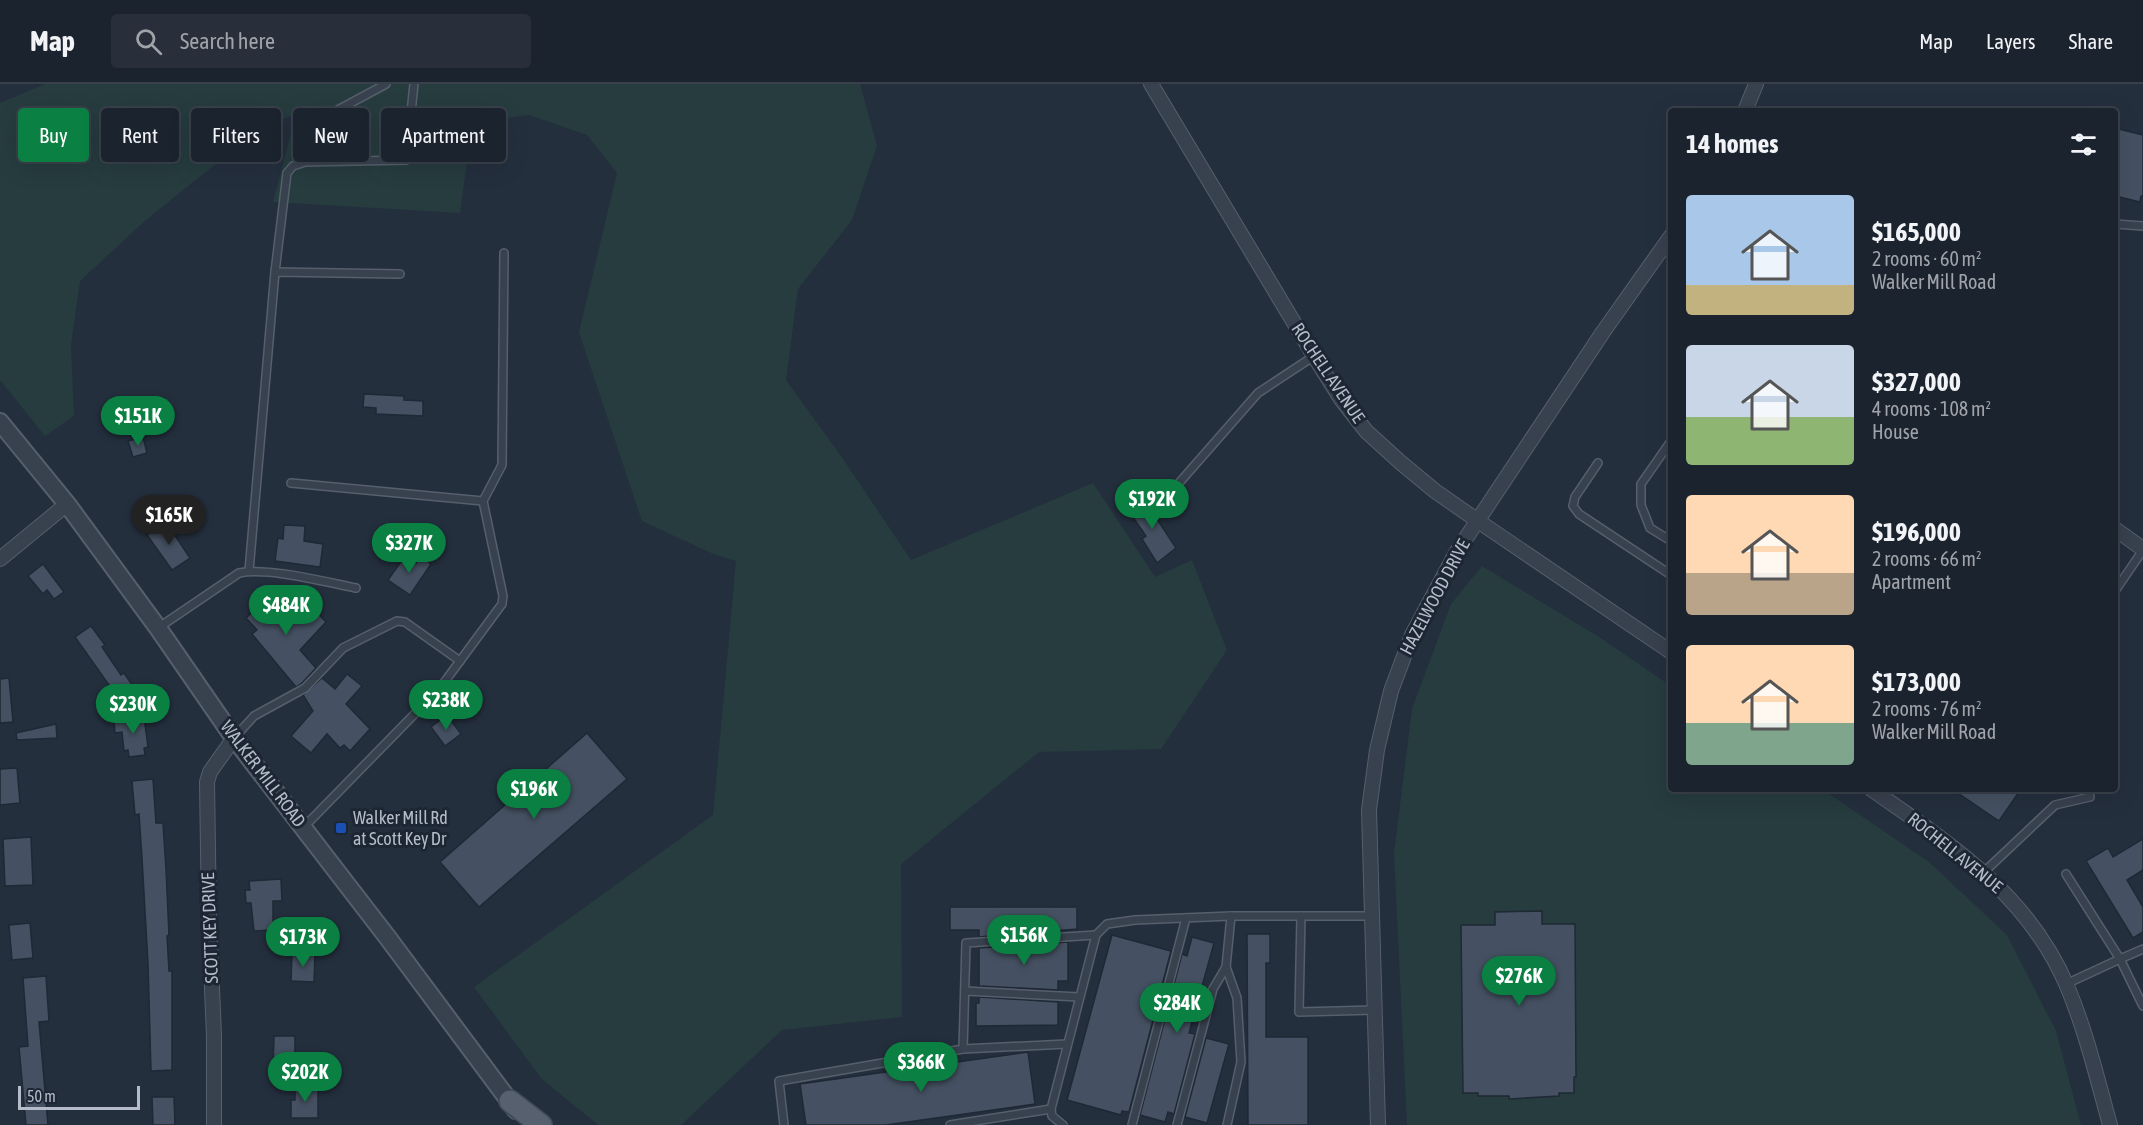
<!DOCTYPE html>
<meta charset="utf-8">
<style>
:root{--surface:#1b232e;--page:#282f3a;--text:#f1f3f6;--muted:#a0a4aa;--line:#39404a;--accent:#0b8043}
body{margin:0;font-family:"Asap Condensed",sans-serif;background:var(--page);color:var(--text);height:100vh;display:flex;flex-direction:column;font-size:22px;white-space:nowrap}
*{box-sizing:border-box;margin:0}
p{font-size:20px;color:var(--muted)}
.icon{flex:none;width:33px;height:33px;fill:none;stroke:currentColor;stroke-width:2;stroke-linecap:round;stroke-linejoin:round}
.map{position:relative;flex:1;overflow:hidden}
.drawer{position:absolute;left:1668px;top:24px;width:450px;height:684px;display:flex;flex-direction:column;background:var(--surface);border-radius:6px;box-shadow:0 6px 24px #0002,0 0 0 2px var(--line)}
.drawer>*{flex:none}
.guide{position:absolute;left:18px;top:24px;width:570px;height:54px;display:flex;gap:12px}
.scale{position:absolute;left:18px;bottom:15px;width:122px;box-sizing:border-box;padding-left:6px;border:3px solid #b4bcc9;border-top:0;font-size:16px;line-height:21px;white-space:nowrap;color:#b4bcc9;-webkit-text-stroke:4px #1d2633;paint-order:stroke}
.price{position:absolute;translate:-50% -51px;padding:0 14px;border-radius:21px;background:var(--accent);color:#fff;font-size:20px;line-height:39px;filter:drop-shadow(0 2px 3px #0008)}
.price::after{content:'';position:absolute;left:50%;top:36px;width:18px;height:14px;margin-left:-9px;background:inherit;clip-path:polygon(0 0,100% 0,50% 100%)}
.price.selected{background:#222;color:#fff}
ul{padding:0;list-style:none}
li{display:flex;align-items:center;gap:18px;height:150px;padding:0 18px}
li span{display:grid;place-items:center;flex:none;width:168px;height:120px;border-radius:6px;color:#555}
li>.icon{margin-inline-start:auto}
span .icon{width:72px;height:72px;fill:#fffc;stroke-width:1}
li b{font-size:26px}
h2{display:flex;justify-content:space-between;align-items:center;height:72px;padding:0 18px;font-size:26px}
.pill{padding:0 21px;border-radius:6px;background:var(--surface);box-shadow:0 6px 24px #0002,0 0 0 2px var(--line);font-size:21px;line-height:54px}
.pill.selected{background:var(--accent);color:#fff}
header{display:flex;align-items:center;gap:36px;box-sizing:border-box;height:84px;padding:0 30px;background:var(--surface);border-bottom:2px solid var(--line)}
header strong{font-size:28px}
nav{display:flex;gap:33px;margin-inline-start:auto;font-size:21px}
.search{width:420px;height:54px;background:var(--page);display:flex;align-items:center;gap:15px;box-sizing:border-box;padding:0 21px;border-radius:6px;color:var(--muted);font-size:22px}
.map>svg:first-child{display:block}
.green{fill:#263c3f}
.building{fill:#455162;stroke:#1f2835;stroke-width:1.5}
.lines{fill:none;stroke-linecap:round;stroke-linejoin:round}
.service-casing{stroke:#565f6c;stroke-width:10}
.minor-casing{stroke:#565f6c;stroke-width:16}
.tertiary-casing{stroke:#565f6c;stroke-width:20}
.primary-casing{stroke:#414a57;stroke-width:24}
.service{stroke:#38414e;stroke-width:7}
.minor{stroke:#38414e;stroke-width:14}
.tertiary{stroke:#38414e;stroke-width:16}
.primary{stroke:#56606e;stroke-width:21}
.transit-dot{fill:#1a4fb4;stroke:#1d2633;stroke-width:2}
.labels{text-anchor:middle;stroke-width:6;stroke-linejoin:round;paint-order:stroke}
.street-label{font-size:18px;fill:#b4bcc9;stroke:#1d2633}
.poi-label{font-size:18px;fill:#b4bcc9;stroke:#1d2633;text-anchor:start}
</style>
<header>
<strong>Map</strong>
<div class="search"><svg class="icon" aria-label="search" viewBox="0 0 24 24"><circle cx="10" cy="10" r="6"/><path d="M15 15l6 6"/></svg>Search here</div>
<nav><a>Map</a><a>Layers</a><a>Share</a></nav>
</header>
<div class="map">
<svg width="2143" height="1041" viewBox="0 0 2143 1041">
<rect width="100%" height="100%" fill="#242f3e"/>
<g class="green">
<polygon points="45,0 860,0 877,62 852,136 798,205 786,296 841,372 911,476 1093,399 1155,493 1192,476 1227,566 1161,665 1039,668 901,780 902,933 782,946 681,1041 598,1041 541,994 474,903 713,731 736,477 711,469 642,437 579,248 617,89 587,51 529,31 472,39 460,129 273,118 296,30 264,42 148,134 80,197 71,261 74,332 45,352 0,296 0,19"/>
<polygon points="1482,482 1599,553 1671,602 1671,705 1822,705 1929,778 2007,851 2056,947 2081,1041 1407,1041 1394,769 1412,625 1451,520"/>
</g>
<g class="building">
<polygon points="2115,44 2143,51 2143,112 2141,112 2140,118 2115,112"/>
<polygon points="364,310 404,312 404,316 423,317 423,332 376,330 376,324 363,323"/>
<polygon points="143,353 147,369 133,373 128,357"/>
<polygon points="1148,413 1161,433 1157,435 1176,464 1157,479 1142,455 1146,452 1128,426"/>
<polygon points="166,438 190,474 172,486 147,451"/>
<polygon points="284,441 305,442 304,457 323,460 320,483 275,477 278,454 283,455"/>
<polygon points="405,472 416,479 420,472 431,480 410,511 388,496"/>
<polygon points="43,480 64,508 54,515 47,506 43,510 28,492"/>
<polygon points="273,509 285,522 287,520 300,534 312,523 326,538 300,566 316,584 302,599 296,603 252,550 257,546 246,534"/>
<polygon points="91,542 105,561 102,563 121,591 124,589 139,611 120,624 110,610 109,601 75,553"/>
<polygon points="347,590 362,602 346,620 370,645 350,667 344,661 340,664 327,650 311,669 291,652 313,627 303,611 322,594 335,605"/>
<polygon points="9,594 13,638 0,639 0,595"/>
<polygon points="447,631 461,650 445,662 431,643"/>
<polygon points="144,633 148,663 144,664 145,671 129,673 128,666 124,667 122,648 115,649 114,637"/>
<polygon points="56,640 57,654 17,656 16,649"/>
<polygon points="587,649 627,695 479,823 440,778"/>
<polygon points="17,684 20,719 0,721 0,685"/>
<polygon points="153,695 156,739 163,739 166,785 169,851 167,852 169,887 172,887 172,986 151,987 148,880 142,774 139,730 135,731 132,697"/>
<polygon points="1952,705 2021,705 1999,737"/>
<polygon points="31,753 33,801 5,802 3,755"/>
<polygon points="2143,755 2143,786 2127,796 2143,823 2143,848 2133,854 2086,777 2108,764 2113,773"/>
<polygon points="281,795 282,817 273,817 273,846 254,847 251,819 246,819 245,806 250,806 249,797"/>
<polygon points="950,823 1077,823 1077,845 979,853 979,846 950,846"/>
<polygon points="1542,827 1542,840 1575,840 1576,993 1574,993 1574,1009 1559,1009 1559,1012 1509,1015 1509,1012 1478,1012 1478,1009 1463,1009 1461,841 1495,841 1495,828"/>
<polygon points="30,839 33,874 12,876 9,841"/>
<polygon points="1247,850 1270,850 1270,879 1266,879 1266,953 1308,953 1308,1041 1248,1041"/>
<polygon points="1112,851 1171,867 1129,1028 1122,1027 1121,1031 1067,1016"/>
<polygon points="1192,853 1214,859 1189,949 1195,950 1174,1030 1168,1028 1165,1038 1140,1031 1182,870 1187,872"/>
<polygon points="1068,858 1068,897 1058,897 1058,906 979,902 979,864"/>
<polygon points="292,869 315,870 314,898 291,897"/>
<polygon points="46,892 49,937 39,938 48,1041 26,1041 19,963 28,962 23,894"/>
<polygon points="979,913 1058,918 1058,941 976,942 976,919 979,919"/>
<polygon points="274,952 295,952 295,976 291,976 291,984 273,984"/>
<polygon points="1206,954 1229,960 1207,1039 1185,1033"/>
<polygon points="1028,968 1035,1020 886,1041 806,1041 800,1000"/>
<polygon points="295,1001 309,1001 309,1004 318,1004 318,1034 291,1034 291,1016 295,1016"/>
<polygon points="152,1013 174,1013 175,1041 153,1041"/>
</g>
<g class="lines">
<g class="service-casing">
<g id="service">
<polyline points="337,77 334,28 386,0"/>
<polyline points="2115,140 2143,142"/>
<polyline points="275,188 287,89 293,82 305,78 406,76 414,0"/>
<polyline points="1671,357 1641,400 1641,421 1650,444 1671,457"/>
<polyline points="1598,379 1575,413 1573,422 1579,430 1671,491"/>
<polyline points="291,399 483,417"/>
<polyline points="1165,415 1258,309 1314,272"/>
<polyline points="249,487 275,188 400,190"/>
<polyline points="2115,507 2143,466"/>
<path d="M158,544L239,489C268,483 325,498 356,504"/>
<polyline points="234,654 254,632 305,604 343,564 397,537 405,538 460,577"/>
<polyline points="304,743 440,604 502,520 503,512 483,417 502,381 504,169"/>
<polyline points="1984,788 2055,721 2090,713 2088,705"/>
<polyline points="2066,790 2120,875 2143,865"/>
<polyline points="1372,832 1301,832 1299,928 1375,926"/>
<polyline points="2066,900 2120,875 2143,922"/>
<polyline points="965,907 1079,913"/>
<polyline points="963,965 966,859 1096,851"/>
<polyline points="784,1041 779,997 963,965 1067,960"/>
<polyline points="950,1041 1051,1025"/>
<polyline points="1063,1041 1052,1032 1051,1025 1096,851 1107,840 1135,836 1231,832 1301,832"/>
<polyline points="1132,1041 1186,834"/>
<polyline points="1177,1041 1213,905 1226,883"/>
<polyline points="1227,1041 1241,978 1237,914 1226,883 1231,832"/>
</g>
</g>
<g class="minor-casing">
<g id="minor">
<polyline points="1151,0 1314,272 1341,315 1366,347 1400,378 1435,407 1478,437 1671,568"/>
<polyline points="1745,27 1756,0"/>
<polyline points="2115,445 2143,465"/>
<polyline points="0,475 67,420"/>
<path d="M1871,705C1950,760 2028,810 2067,902C2086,947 2097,994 2110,1041"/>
<polyline points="214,1041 214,952 209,833 207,698 210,688 234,654"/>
<polyline points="1378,1041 1369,726 1377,666 1391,607 1412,551 1456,469 1603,248 1671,152"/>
</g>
</g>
<g class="tertiary-casing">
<polyline id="tertiary" points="0,338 67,420 158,544 234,654 388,854 516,1026"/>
</g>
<g class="primary-casing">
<polyline id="primary" points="510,1017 541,1041"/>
</g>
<use href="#service" class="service"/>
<use href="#minor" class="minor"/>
<use href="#tertiary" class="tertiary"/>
<use href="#primary" class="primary"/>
</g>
<rect class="transit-dot" x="335" y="738" width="12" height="12" rx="3"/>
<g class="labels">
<g class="street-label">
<text transform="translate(1328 289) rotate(56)" y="6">ROCHELL AVENUE</text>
<text transform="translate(1435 513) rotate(-62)" y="6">HAZELWOOD DRIVE</text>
<text transform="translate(263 690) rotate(53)" y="6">WALKER MILL ROAD</text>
<text transform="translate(1955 769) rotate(39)" y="6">ROCHELL AVENUE</text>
<text transform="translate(210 844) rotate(-92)" y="6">SCOTT KEY DRIVE</text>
</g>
<g class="poi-label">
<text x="353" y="740">Walker Mill Rd<tspan x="353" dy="21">at Scott Key Dr</tspan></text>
</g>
</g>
</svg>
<div class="scale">50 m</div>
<b class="price" style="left:138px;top:363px">$151K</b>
<b class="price" style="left:1152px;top:446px">$192K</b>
<b class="price selected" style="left:169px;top:462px">$165K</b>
<b class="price" style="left:409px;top:490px">$327K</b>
<b class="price" style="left:286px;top:552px">$484K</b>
<b class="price" style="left:446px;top:647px">$238K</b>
<b class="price" style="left:133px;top:651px">$230K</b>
<b class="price" style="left:534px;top:736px">$196K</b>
<b class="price" style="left:1024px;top:882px">$156K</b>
<b class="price" style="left:303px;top:884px">$173K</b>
<b class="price" style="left:1519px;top:923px">$276K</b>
<b class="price" style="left:1177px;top:950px">$284K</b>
<b class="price" style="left:921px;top:1009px">$366K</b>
<b class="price" style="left:305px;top:1019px">$202K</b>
<div class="guide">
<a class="pill selected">Buy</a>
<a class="pill">Rent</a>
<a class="pill">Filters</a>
<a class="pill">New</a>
<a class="pill">Apartment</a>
</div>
<section class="drawer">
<h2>14 homes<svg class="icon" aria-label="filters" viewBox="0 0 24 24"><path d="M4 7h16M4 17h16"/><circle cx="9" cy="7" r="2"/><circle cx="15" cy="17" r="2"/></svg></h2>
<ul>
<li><span style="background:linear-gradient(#a9c7e8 75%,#c2b280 0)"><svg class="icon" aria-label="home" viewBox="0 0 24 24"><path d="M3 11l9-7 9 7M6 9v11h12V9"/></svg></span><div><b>$165,000</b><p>2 rooms · 60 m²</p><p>Walker Mill Road</p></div></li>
<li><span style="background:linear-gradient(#c9d6e8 60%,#8fb573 0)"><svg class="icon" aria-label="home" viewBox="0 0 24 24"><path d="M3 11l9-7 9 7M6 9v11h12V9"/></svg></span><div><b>$327,000</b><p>4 rooms · 108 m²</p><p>House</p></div></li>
<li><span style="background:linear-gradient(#ffd9b3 65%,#b9a48a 0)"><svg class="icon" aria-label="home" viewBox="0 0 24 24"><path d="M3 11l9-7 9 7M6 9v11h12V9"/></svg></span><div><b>$196,000</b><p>2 rooms · 66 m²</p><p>Apartment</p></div></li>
<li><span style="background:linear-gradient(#ffd9b3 65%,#7fa58c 0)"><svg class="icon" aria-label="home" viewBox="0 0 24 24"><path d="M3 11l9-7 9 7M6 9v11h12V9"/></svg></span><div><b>$173,000</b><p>2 rooms · 76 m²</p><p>Walker Mill Road</p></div></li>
</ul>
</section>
</div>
